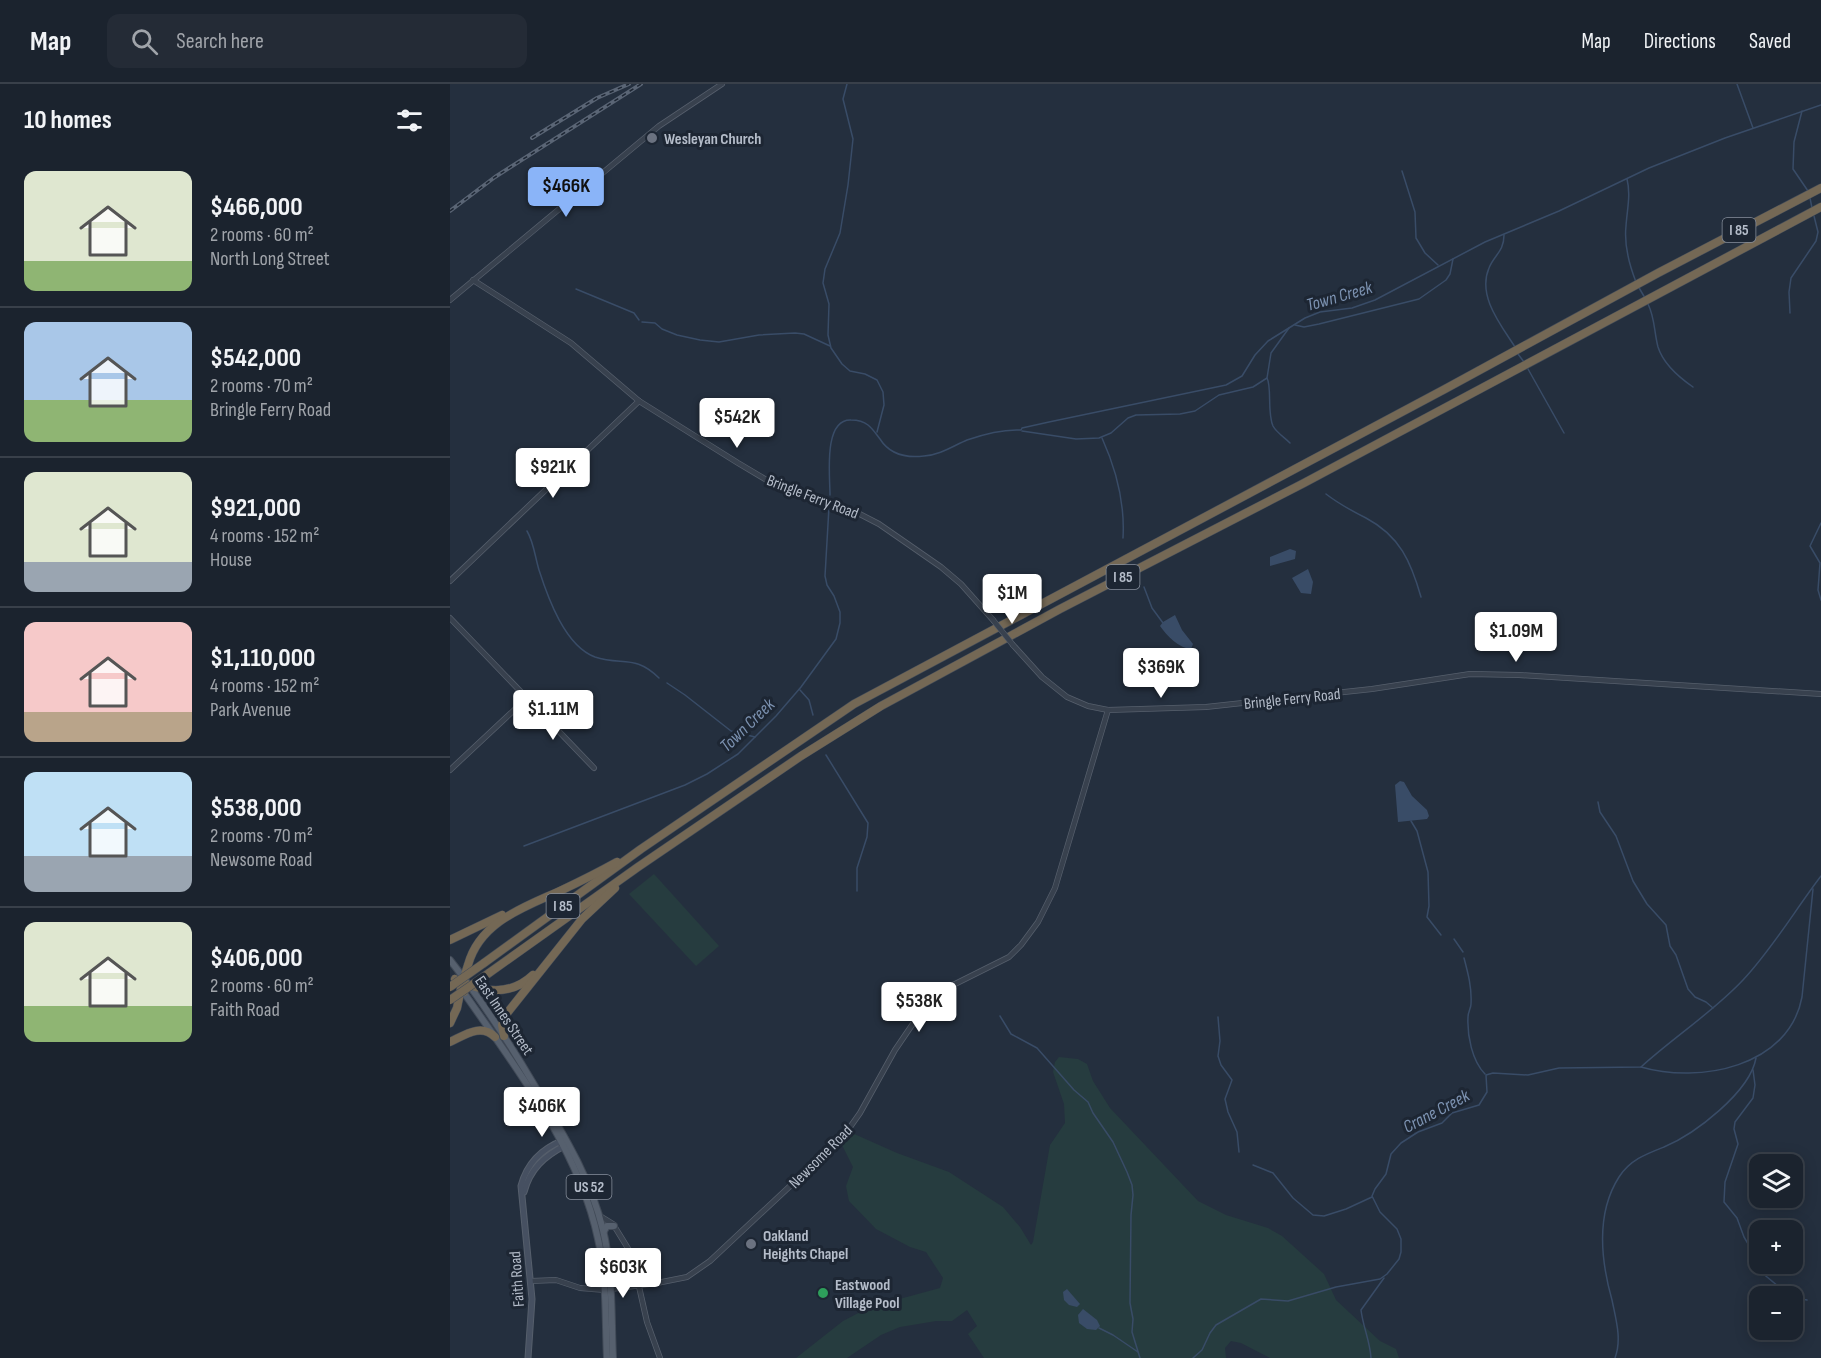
<!DOCTYPE html>
<meta charset="utf-8">
<style>
:root{--surface:#1b232e;--page:#242b36;--text:#f1f3f6;--muted:#a0a4aa;--line:#39404a;--accent:#8ab4f8}
body{margin:0;font-family:"Sofia Sans Condensed",sans-serif;background:var(--page);color:var(--text);height:100vh;display:flex;flex-direction:column;font-size:22px;white-space:nowrap}
*{box-sizing:border-box;margin:0}
p{font-size:20px;color:var(--muted)}
.icon{flex:none;width:33px;height:33px;fill:none;stroke:currentColor;stroke-width:2;stroke-linecap:round;stroke-linejoin:round}
.map{position:relative;flex:1;overflow:hidden}
.panel{display:flex;flex-direction:column;background:var(--surface);width:450px}
.panel>*{flex:none}
.fabs{position:absolute;left:1299px;top:1070px;display:grid;gap:12px}
.fabs a{display:grid;place-items:center;width:54px;height:54px;border-radius:12px;background:var(--surface);box-shadow:0 3px 15px #0003,0 0 0 2px var(--line);font-size:30px}
.price{position:absolute;translate:-50% -51px;padding:0 14px;border-radius:6px;background:#fff;color:#222;font-size:20px;line-height:39px;filter:drop-shadow(0 2px 3px #0008)}
.price::after{content:'';position:absolute;left:50%;top:36px;width:18px;height:14px;margin-left:-9px;background:inherit;clip-path:polygon(0 0,100% 0,50% 100%)}
.price.active{background:var(--accent);color:#111}
ul{padding:0;list-style:none}
li{display:flex;align-items:center;gap:18px;height:150px;padding:0 24px}
li+li{border-top:2px solid var(--line)}
li span{display:grid;place-items:center;flex:none;width:168px;height:120px;border-radius:12px;color:#555}
li>.icon{margin-inline-start:auto}
span .icon{width:72px;height:72px;fill:#fffc;stroke-width:1}
li b{font-size:26px}
h2{display:flex;justify-content:space-between;align-items:center;height:72px;padding:0 24px;font-size:26px}
header{display:flex;align-items:center;gap:36px;box-sizing:border-box;height:84px;padding:0 30px;background:var(--surface);border-bottom:2px solid var(--line)}
header strong{font-size:28px}
nav{display:flex;gap:33px;margin-inline-start:auto;font-size:21px}
.search{width:420px;height:54px;background:var(--page);display:flex;align-items:center;gap:15px;box-sizing:border-box;padding:0 21px;border-radius:12px;color:var(--muted);font-size:22px}
main{display:flex;flex:1;min-height:0}
.map>svg:first-child{display:block}
.green{fill:#263c3f}
.water{fill:#394c67}
.lines{fill:none;stroke-linecap:round;stroke-linejoin:round}
.stream{stroke:#394c67;stroke-width:1.5}
.tertiary-casing{stroke:#565f6c;stroke-width:6}
.secondary-casing{stroke:#565f6c;stroke-width:7}
.primary-casing{stroke:#414a57;stroke-width:8}
.motorway-casing{stroke:#434c59;stroke-width:9}
.tertiary{stroke:#38414e;stroke-width:4.5}
.secondary{stroke:#465061;stroke-width:5}
.primary{stroke:#56606e;stroke-width:6}
.motorway{stroke:#746855;stroke-width:8}
.rail-casing{stroke:#5a6575;stroke-width:4}
.rail{stroke:#1d2633;stroke-width:1.5;stroke-dasharray:4.5;stroke-linecap:butt}
.tertiary-bridge-casing{stroke:#565f6c;stroke-width:6;stroke-linecap:butt}
.motorway-bridge-casing{stroke:#434c59;stroke-width:9;stroke-linecap:butt}
.tertiary-bridge{stroke:#38414e;stroke-width:4.5}
.motorway-bridge{stroke:#746855;stroke-width:8}
.worship-dot{fill:#6b7280;stroke:#1d2633;stroke-width:2}
.leisure-dot{fill:#2e9e5b;stroke:#1d2633;stroke-width:2}
.labels{text-anchor:middle;stroke-width:6;stroke-linejoin:round;paint-order:stroke}
.shield{fill:#1d2633;stroke:#878f9c;stroke-width:1.5}
.shield-label{font-size:15px;font-weight:bold;fill:#b4bcc9}
.poi-label{font-size:16px;font-weight:bold;fill:#b4bcc9;stroke:#1d2633;text-anchor:start}
.street-label{font-size:16px;fill:#b4bcc9;stroke:#1d2633}
.water-label{font-size:18px;font-style:italic;fill:#7c92b1;stroke:#1d2633}
</style>
<header>
<strong>Map</strong>
<div class="search"><svg class="icon" aria-label="search" viewBox="0 0 24 24"><circle cx="10" cy="10" r="6"/><path d="M15 15l6 6"/></svg>Search here</div>
<nav><a>Map</a><a>Directions</a><a>Saved</a></nav>
</header>
<main>
<section class="panel">
<h2>10 homes<svg class="icon" aria-label="filters" viewBox="0 0 24 24"><path d="M4 7h16M4 17h16"/><circle cx="9" cy="7" r="2"/><circle cx="15" cy="17" r="2"/></svg></h2>
<ul>
<li><span style="background:linear-gradient(#dfe7d0 75%,#8fb573 0)"><svg class="icon" aria-label="home" viewBox="0 0 24 24"><path d="M3 11l9-7 9 7M6 9v11h12V9"/></svg></span><div><b>$466,000</b><p>2 rooms · 60 m²</p><p>North Long Street</p></div></li>
<li><span style="background:linear-gradient(#a9c7e8 65%,#8fb573 0)"><svg class="icon" aria-label="home" viewBox="0 0 24 24"><path d="M3 11l9-7 9 7M6 9v11h12V9"/></svg></span><div><b>$542,000</b><p>2 rooms · 70 m²</p><p>Bringle Ferry Road</p></div></li>
<li><span style="background:linear-gradient(#dfe7d0 75%,#9aa5b1 0)"><svg class="icon" aria-label="home" viewBox="0 0 24 24"><path d="M3 11l9-7 9 7M6 9v11h12V9"/></svg></span><div><b>$921,000</b><p>4 rooms · 152 m²</p><p>House</p></div></li>
<li><span style="background:linear-gradient(#f6c9c9 75%,#b9a48a 0)"><svg class="icon" aria-label="home" viewBox="0 0 24 24"><path d="M3 11l9-7 9 7M6 9v11h12V9"/></svg></span><div><b>$1,110,000</b><p>4 rooms · 152 m²</p><p>Park Avenue</p></div></li>
<li><span style="background:linear-gradient(#bfe0f5 70%,#9aa5b1 0)"><svg class="icon" aria-label="home" viewBox="0 0 24 24"><path d="M3 11l9-7 9 7M6 9v11h12V9"/></svg></span><div><b>$538,000</b><p>2 rooms · 70 m²</p><p>Newsome Road</p></div></li>
<li><span style="background:linear-gradient(#dfe7d0 70%,#8fb573 0)"><svg class="icon" aria-label="home" viewBox="0 0 24 24"><path d="M3 11l9-7 9 7M6 9v11h12V9"/></svg></span><div><b>$406,000</b><p>2 rooms · 60 m²</p><p>Faith Road</p></div></li>
</ul>
</section>
<div class="map">
<svg width="1371" height="1274" viewBox="0 0 1371 1274">
<rect width="100%" height="100%" fill="#242f3e"/>
<g class="green">
<polygon points="204,790 269,862 246,882 179,810"/>
<polygon points="609,973 628,975 637,980 643,997 660,1024 748,1117 776,1131 818,1144 832,1152 874,1190 886,1216 930,1257 946,1265 949,1274 820,1274 791,1259 781,1257 775,1264 776,1274 534,1274 518,1250 527,1242 517,1226 502,1237 486,1237 450,1243 431,1251 397,1274 346,1274 393,1237 420,1223 490,1204 493,1194 476,1168 460,1163 426,1145 399,1117 396,1102 403,1083 392,1061 393,1057 402,1049 447,1069 499,1088 553,1123 570,1143 581,1161 583,1158 600,1061 615,1039 614,1020 603,988 605,978"/>
</g>
<g class="water">
<polygon points="840,465 846,467 845,475 820,482 820,473"/>
<polygon points="858,485 863,498 861,510 851,509 842,494"/>
<path d="M725,531L732,546L743,560L741,565C729,564 717,552 710,542L713,538Z"/>
<polygon points="950,697 954,698 962,712 977,726 979,732 977,735 948,738 945,701"/>
<polygon points="617,1205 630,1220 627,1223 619,1221 614,1216 613,1208"/>
<polygon points="633,1225 647,1236 650,1242 646,1246 637,1245 629,1239 628,1231"/>
</g>
<g class="lines">
<g class="stream">
<polyline points="397,0 393,15 403,55 398,101 390,149 375,185 373,199 379,220 378,251 381,264 392,280 400,287 415,290 427,296 433,308 434,321 427,348"/>
<polyline points="1287,0 1303,44"/>
<polyline points="1352,27 1344,58 1343,85 1358,107"/>
<polyline points="952,87 965,128 966,154 975,169 988,181"/>
<path d="M1177,95C1181,111 1177,126 1176,142C1174,160 1179,180 1186,198"/>
<polyline points="1360,114 1362,124"/>
<path d="M1054,151C1054,168 1044,171 1039,184C1027,212 1051,241 1065,263"/>
<polyline points="1188,202 1195,214"/>
<polyline points="126,205 184,229 189,236"/>
<path d="M1198,220C1205,234 1204,248 1208,263C1213,279 1230,294 1243,303"/>
<polyline points="1340,229 1339,208 1341,194 1366,157 1368,148 1364,132"/>
<polyline points="192,238 205,239 212,245 227,251 250,256 269,258 309,251 345,249 354,250 380,262"/>
<polyline points="845,241 854,243 869,240 969,215 996,196 1000,190 1003,175"/>
<path d="M839,244L821,269L817,294C822,303 817,329 823,342C826,348 835,354 840,359"/>
<polyline points="1068,270 1074,278"/>
<polyline points="1078,285 1114,349"/>
<polyline points="572,347 626,355 649,354 661,349 678,334 686,331 730,330 745,327 769,311 803,303 817,294"/>
<path d="M652,354C666,385 675,420 673,454"/>
<path d="M876,410C889,420 902,427 916,434C950,452 961,478 971,513"/>
<path d="M380,411C380,392 373,335 401,336C407,336 413,337 418,341C423,345 426,350 430,355C440,371 457,374 474,372C490,371 503,362 517,356C534,350 553,345 571,346L572,344L599,338L776,301L792,292L805,271L818,257L855,234L870,228L902,224L925,216L1035,158L1109,127L1199,84L1275,54L1371,21"/>
<polyline points="1371,439 1360,462 1370,479 1368,506 1371,516"/>
<path d="M77,447C84,459 85,473 89,486C98,514 115,562 145,573C172,582 185,570 209,594"/>
<polyline points="694,503 702,524 713,539"/>
<polyline points="217,599 235,611 281,647 305,653"/>
<polyline points="350,606 359,616 363,631"/>
<polyline points="376,671 418,739 417,753 407,784 407,807"/>
<polyline points="1148,718 1150,728 1166,752 1183,797 1197,820 1216,841 1220,862 1226,871 1238,905 1245,913 1256,918 1263,924"/>
<polyline points="961,737 967,747 978,788 979,822 977,833 991,851"/>
<polyline points="74,762 235,701 257,690 288,670 326,632 351,603 386,555 390,539 390,528 384,512 377,501 375,492 379,423"/>
<polyline points="1004,855 1013,868"/>
<path d="M1014,874C1018,889 1022,904 1021,920C1021,924 1018,928 1018,933C1017,951 1022,977 1035,990"/>
<polyline points="550,932 561,950 587,964 624,1006 638,1018 643,1029 663,1058 677,1088 682,1101 683,1111 681,1131 680,1219 683,1235 682,1248 690,1274"/>
<polyline points="768,933 770,957 768,972 771,981 782,996 775,1015 778,1028 787,1048 789,1068"/>
<path d="M1191,983C1249,1000 1339,983 1352,913L1363,805"/>
<polyline points="1303,986 1305,1001 1303,1014 1285,1038 1284,1045 1288,1060 1275,1098 1274,1118 1287,1134 1294,1153 1307,1175 1311,1188 1335,1208 1346,1214 1357,1216"/>
<polyline points="803,1081 823,1089 843,1114 863,1131 874,1132 896,1125 922,1113"/>
<polyline points="649,1244 663,1251 688,1268"/>
<path d="M743,1274L752,1266L760,1249L766,1241L811,1215L838,1217L886,1203L930,1195L937,1190L949,1175L951,1168V1155L947,1145L930,1128L922,1112L925,1105L936,1090L941,1070L951,1059L968,1048L992,1039L1002,1029L1029,1021L1037,1008L1036,991L1043,989L1078,991L1109,984L1191,983C1224,953 1263,928 1293,896C1323,864 1345,826 1371,792"/>
<path d="M921,1274C920,1257 913,1243 911,1226L934,1194"/>
<path d="M1165,1274C1172,1255 1166,1236 1162,1216C1151,1177 1146,1129 1169,1093C1180,1076 1196,1070 1214,1063C1245,1050 1300,1008 1306,974"/>
</g>
<g class="tertiary-casing">
<g id="tertiary">
<polyline points="23,196 121,259 189,317 288,379 325,401 400,425 429,440 491,483 511,500 543,536"/>
<polyline points="0,216 209,42 272,0"/>
<polyline points="0,497 189,317"/>
<polyline points="0,534 144,684"/>
<polyline points="563,561 592,593 617,613 638,622 658,626 756,623 922,605 1020,590 1069,591 1371,610"/>
<polyline points="0,686 77,614"/>
<polyline points="150,1132 163,1140 179,1166 185,1185 197,1238 210,1274"/>
<polyline points="81,1197 106,1196 130,1204 154,1206 207,1199 237,1193 260,1177 370,1074 398,1046 410,1029 445,966 475,922 497,904 559,873 571,861 588,838 605,804 658,626"/>
</g>
</g>
<g class="secondary-casing">
<g id="secondary">
<path d="M74,1108C80,1085 94,1072 116,1061"/>
<path d="M78,1274L82,1215L71,1102C77,1079 93,1064 114,1056"/>
</g>
</g>
<g class="primary-casing">
<g id="primary">
<path d="M0,876C33,918 62,963 89,1009C115,1053 141,1096 153,1146C163,1188 161,1231 163,1274"/>
<path d="M12,906C64,981 129,1064 148,1155C157,1194 155,1234 157,1274"/>
<polyline points="154,1147 157,1142 164,1142"/>
</g>
</g>
<g class="motorway-casing">
<g id="motorway">
<polyline points="0,856 52,831"/>
<polyline points="34,879 191,765 404,620 995,305 1208,189 1371,104"/>
<polyline points="39,889 188,783 351,672 431,622 610,525 854,399 1371,123"/>
<path d="M5,895C31,908 60,913 83,891"/>
<path d="M14,908C12,899 15,890 18,881C30,837 75,823 112,806C131,797 149,788 167,778"/>
<polyline points="0,939 7,924 11,904"/>
<polyline points="54,952 52,941 54,933 132,835 165,804"/>
<path d="M0,958C15,951 31,939 45,953"/>
</g>
</g>
<use href="#tertiary" class="tertiary"/>
<use href="#secondary" class="secondary"/>
<use href="#primary" class="primary"/>
<use href="#motorway" class="motorway"/>
<g class="rail-casing">
<g id="rail">
<polyline points="82,54 147,14 179,0"/>
<polyline points="0,127 45,93 191,0"/>
</g>
</g>
<use href="#rail" class="rail"/>
<g class="tertiary-bridge-casing">
<polyline id="tertiary-bridge" points="543,536 563,561"/>
</g>
<g class="motorway-bridge-casing">
<g id="motorway-bridge">
<polyline points="0,903 34,879"/>
<polyline points="0,916 39,889"/>
</g>
</g>
<use href="#tertiary-bridge" class="tertiary-bridge"/>
<use href="#motorway-bridge" class="motorway-bridge"/>
</g>
<g class="worship-dot">
<circle cx="202" cy="54" r="6"/>
<circle cx="301" cy="1160" r="6"/>
</g>
<circle class="leisure-dot" cx="373" cy="1209" r="6"/>
<g class="labels">
<g class="shield">
<rect x="1272.5" y="134" width="33" height="24" rx="4.5"/>
<rect x="656.5" y="481" width="33" height="24" rx="4.5"/>
<rect x="96.5" y="810" width="33" height="24" rx="4.5"/>
<rect x="116.5" y="1091" width="45" height="24" rx="4.5"/>
</g>
<g class="shield-label">
<text x="1289" y="151">I 85</text>
<text x="673" y="498">I 85</text>
<text x="113" y="827">I 85</text>
<text x="139" y="1108">US 52</text>
</g>
<g class="poi-label">
<text x="214" y="60">Wesleyan Church</text>
<text x="313" y="1157">Oakland<tspan x="313" dy="18">Heights Chapel</tspan></text>
<text x="385" y="1206">Eastwood<tspan x="385" dy="18">Village Pool</tspan></text>
</g>
<g class="street-label">
<text transform="translate(363 412) rotate(21)" y="6">Bringle Ferry Road</text>
<text transform="translate(842 614) rotate(-6)" y="6">Bringle Ferry Road</text>
<text transform="translate(55 931) rotate(56)" y="6">East Innes Street</text>
<text transform="translate(370 1072) rotate(-45)" y="6">Newsome Road</text>
<text transform="translate(66 1195) rotate(-94)" y="6">Faith Road</text>
</g>
<g class="water-label">
<text transform="translate(889 212) rotate(-16)" y="6">Town Creek</text>
<text transform="translate(297 641) rotate(-44)" y="6">Town Creek</text>
<text transform="translate(986 1027) rotate(-28)" y="6">Crane Creek</text>
</g>
</g>
</svg>
<div class="fabs">
<a><svg class="icon" aria-label="layers" viewBox="0 0 24 24"><path d="M12 4l9 5-9 5-9-5zM3 14l9 5 9-5"/></svg></a>
<a>+</a>
<a>−</a>
</div>
<b class="price active" style="left:116px;top:134px">$466K</b>
<b class="price" style="left:287px;top:365px">$542K</b>
<b class="price" style="left:103px;top:415px">$921K</b>
<b class="price" style="left:562px;top:541px">$1M</b>
<b class="price" style="left:1066px;top:579px">$1.09M</b>
<b class="price" style="left:711px;top:615px">$369K</b>
<b class="price" style="left:103px;top:657px">$1.11M</b>
<b class="price" style="left:469px;top:949px">$538K</b>
<b class="price" style="left:92px;top:1054px">$406K</b>
<b class="price" style="left:173px;top:1215px">$603K</b>
</div>
</main>
